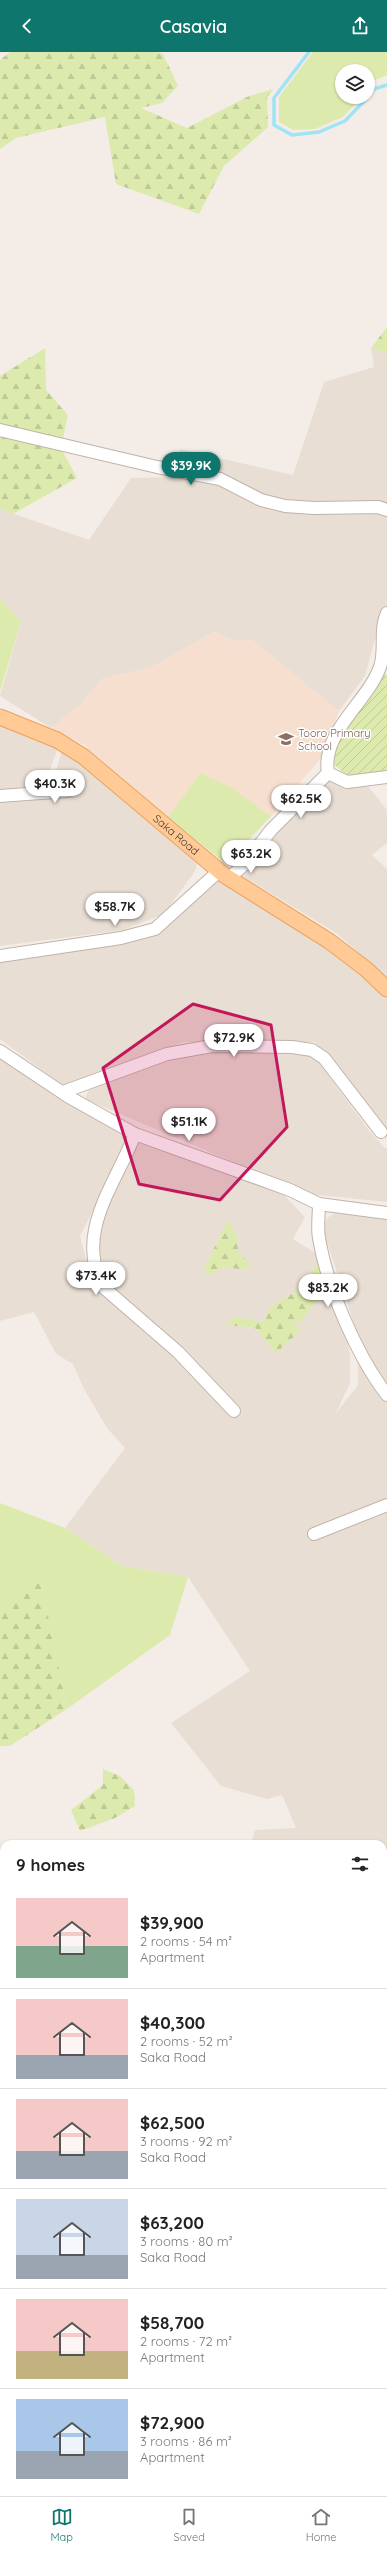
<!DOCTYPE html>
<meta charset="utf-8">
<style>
:root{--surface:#fff;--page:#f2f2f2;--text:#222;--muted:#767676;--line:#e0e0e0;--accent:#0f766e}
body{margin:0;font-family:Quicksand,sans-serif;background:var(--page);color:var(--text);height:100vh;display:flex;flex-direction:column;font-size:15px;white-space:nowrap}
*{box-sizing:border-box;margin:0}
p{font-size:13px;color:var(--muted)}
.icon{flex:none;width:22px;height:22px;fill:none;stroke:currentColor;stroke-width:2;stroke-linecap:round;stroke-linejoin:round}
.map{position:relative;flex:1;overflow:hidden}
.sheet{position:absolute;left:0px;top:1788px;width:387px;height:656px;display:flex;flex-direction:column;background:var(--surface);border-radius:12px 12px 0 0;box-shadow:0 1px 3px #0004}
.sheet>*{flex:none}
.buttons{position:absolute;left:335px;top:12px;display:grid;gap:8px}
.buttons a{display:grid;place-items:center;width:40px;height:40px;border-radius:50%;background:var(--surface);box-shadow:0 1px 3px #0004;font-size:20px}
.price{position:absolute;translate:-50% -34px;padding:0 9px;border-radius:14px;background:#fff;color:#222;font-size:13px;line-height:26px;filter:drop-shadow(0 1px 2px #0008)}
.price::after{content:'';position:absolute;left:50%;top:24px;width:12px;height:9px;margin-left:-6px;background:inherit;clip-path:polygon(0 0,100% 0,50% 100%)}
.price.on{background:var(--accent);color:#fff}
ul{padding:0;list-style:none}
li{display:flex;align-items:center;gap:12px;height:100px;padding:0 16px}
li+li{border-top:1px solid var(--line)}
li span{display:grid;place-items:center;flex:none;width:112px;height:80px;border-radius:0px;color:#555}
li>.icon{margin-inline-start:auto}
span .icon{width:48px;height:48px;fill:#fffc;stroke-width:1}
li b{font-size:17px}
h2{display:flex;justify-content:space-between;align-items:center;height:48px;padding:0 16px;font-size:17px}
header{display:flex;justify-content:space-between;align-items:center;height:52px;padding:0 16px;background:var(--accent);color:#fff;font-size:18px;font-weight:600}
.tabs{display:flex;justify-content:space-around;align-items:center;height:56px;border-top:1px solid var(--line);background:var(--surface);font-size:11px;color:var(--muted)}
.tabs a{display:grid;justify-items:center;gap:2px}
.tabs .on{color:var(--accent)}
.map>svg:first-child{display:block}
.residential{fill:#e9ded4;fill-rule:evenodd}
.commercial{fill:#f7dfd0}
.grass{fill:#dcebad}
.forest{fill:url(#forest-firs)}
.garden{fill:url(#garden-furrows)}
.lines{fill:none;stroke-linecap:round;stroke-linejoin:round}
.stream{stroke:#9fe4f5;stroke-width:3.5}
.minor-casing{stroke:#c0b3a9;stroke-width:14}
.major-casing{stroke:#eba35e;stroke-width:17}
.minor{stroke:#fff;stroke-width:12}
.major{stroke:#ffca95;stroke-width:15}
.marked{fill:#c2185b;fill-opacity:0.2;stroke:#c2185b;stroke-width:3;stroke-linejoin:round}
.labels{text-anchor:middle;stroke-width:3;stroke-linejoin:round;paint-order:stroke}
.education-label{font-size:11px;fill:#785e54;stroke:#fff;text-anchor:start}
.street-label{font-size:11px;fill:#483d35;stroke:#fff}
</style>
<header><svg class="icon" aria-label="back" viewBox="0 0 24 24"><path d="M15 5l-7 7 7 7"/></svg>Casavia<svg class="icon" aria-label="share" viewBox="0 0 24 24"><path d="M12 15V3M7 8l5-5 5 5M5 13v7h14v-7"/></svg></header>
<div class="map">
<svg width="387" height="2444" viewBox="0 0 387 2444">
<defs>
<pattern id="forest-firs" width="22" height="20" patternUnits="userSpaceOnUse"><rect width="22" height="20" fill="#dcebad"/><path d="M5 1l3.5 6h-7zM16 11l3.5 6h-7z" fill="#beca95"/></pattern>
<pattern id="garden-furrows" width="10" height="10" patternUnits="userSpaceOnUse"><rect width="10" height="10" fill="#dcebad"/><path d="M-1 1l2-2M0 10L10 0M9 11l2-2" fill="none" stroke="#beca95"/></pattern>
</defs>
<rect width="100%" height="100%" fill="#f4ede7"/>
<g class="residential">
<polygon points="371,296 387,301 387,554 378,576 365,624 339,659 252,588 236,589 214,580 152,615 102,627 81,652 51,676 0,644 21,570 0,546 0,457 89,488 131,426 172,425 180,397 293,423 324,330 374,315"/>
<polygon points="0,668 58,696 44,733 0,738"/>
<polygon points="62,698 118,739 191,806 197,812 195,819 164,862 123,878 0,894 0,743 52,734"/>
<polygon points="328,722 367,733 387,758 387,791 372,803 387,817 387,925 336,881 236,820 295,752"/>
<polygon points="211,825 320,887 387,939 387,1084 357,1039 315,990 183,990 66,1036 0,987 0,904 168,870"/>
<polygon points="184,997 311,1000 371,1081 385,1096 387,1095 387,1150 308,1142 85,1047 90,1034"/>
<path d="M0,1001L126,1082L120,1105L80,1184L94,1237L170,1285L108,1233L96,1212L100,1162L135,1098L137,1085L284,1143L305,1165L293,1187L322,1205L300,1237L270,1255L263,1270L235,1265L226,1273L255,1276L276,1301L293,1267L302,1270L310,1256L331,1238L345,1276L350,1304V1331L336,1361L358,1333L357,1281L323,1178L327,1166L338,1159L387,1164V2114L383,2115V1792H251L255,1778L296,1776L282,1743L267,1747L221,1734L171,1671L250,1619L188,1525L122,1514L65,1476L125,1396L107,1376L84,1337L73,1312L56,1302L34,1260L0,1269ZM237,1184L238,1200L245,1218L226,1215Z"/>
</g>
<polygon class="commercial" points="214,580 236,589 252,588 339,659 323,704 271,764 231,735 200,721 168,765 84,693 51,676 81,652 102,627 152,615"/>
<g class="grass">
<polygon points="313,0 387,0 387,23 371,30 368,35 368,19 342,19 342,45 361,45 360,47 343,65 315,77 293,78 279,70 279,45"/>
<polygon points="0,546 21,570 0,639"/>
<polygon points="200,721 231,735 271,764 226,812 168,765"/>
<polygon points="0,1451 65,1476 122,1514 188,1525 170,1583 67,1657 41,1530 0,1556"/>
<polygon points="4,2397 4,2440 337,2440 344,2444 0,2444 0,2402"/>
</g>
<g class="forest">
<polygon points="10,0 158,0 163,2 178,34 162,51 141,56 187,76 249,44 274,37 267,45 268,75 224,114 199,162 116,132 105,65 16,86 0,97 0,8"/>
<polygon points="387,275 387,301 371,296"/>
<polygon points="45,296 46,338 68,363 61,396 77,426 13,462 0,457 0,324"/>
<polygon points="228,1168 237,1184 238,1200 251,1212 245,1218 226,1215 208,1223 204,1217"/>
<polygon points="322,1205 331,1238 310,1256 302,1270 293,1268 300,1279 276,1301 255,1276 226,1273 235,1265 263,1270 270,1255 300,1237"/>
<polygon points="41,1529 67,1657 10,1694 0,1694 0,1556"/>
<polygon points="103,1717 120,1724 134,1738 135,1754 115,1766 80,1779 71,1758 103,1733"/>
<rect x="0" y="2155" width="4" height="77"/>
<polygon points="383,2327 387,2328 387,2444 344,2444 337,2440 383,2440"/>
</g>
<polygon class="garden" points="379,617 387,624 387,721 352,728 329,708 346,662"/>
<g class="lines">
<g class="stream">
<polyline points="309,0 274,46 274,73 292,83 319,80 345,69 368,45"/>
<polyline points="368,45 374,37 387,33"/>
</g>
<g class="minor-casing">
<g id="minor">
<polyline points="0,378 157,415 220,427 261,448 285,454 314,456 378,455 387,458"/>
<path d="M328,721C321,680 367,651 380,615C386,597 379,578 387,561"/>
<polyline points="328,721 347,730 387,725"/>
<polyline points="0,744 67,739"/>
<polyline points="229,826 245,812 271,778 328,721"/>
<polyline points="0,904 121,886 155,877 219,819"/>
<polyline points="0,999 69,1045 135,1082 290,1138 319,1152 387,1161"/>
<polyline points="63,1040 167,1002 212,994 292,995 312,998 324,1006 381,1080"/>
<path d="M135,1082C116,1132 74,1180 103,1235L178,1300L234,1359"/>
<path d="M319,1152C319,1163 317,1176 319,1186C327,1235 357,1304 387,1343"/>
<polyline points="314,1482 387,1453"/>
</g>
</g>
<g class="major-casing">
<g id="major">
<path id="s1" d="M0,665L57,688L84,705L224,823L329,889L366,917L387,937"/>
</g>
</g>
<use href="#minor" class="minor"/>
<use href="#major" class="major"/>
</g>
<path class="marked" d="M193,952L271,973L287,1075L220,1148L139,1132L103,1016Z"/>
<defs>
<g id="school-bare" transform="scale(1.2)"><path d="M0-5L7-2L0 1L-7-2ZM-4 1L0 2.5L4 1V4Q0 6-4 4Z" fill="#8d6e63" stroke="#fff" stroke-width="2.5" paint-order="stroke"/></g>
</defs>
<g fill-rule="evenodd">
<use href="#school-bare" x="286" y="687"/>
</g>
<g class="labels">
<g class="education-label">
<text x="298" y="685">Tooro Primary<tspan x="298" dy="13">School</tspan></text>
</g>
<g class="street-label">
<text dy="4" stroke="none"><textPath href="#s1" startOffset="214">Saka Road</textPath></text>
</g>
</g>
</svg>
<div class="buttons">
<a><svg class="icon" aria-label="layers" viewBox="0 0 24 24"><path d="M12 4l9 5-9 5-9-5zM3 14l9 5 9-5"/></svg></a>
</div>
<b class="price on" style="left:191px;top:434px">$39.9K</b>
<b class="price" style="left:55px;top:752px">$40.3K</b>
<b class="price" style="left:301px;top:767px">$62.5K</b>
<b class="price" style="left:251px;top:822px">$63.2K</b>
<b class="price" style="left:115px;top:875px">$58.7K</b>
<b class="price" style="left:234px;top:1006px">$72.9K</b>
<b class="price" style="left:189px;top:1090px">$51.1K</b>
<b class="price" style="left:96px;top:1244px">$73.4K</b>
<b class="price" style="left:328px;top:1256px">$83.2K</b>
<section class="sheet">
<h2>9 homes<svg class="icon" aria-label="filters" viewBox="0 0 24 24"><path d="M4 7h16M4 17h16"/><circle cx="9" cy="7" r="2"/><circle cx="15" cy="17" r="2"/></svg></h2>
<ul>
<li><span style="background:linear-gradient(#f6c9c9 60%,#7fa58c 0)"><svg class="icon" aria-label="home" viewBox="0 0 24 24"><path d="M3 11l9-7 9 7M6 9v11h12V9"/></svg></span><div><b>$39,900</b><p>2 rooms · 54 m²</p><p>Apartment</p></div></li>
<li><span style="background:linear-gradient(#f6c9c9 70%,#9aa5b1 0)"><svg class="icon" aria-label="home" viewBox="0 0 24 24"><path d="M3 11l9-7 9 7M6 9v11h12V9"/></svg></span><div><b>$40,300</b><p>2 rooms · 52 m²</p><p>Saka Road</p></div></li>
<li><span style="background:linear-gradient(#f6c9c9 65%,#9aa5b1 0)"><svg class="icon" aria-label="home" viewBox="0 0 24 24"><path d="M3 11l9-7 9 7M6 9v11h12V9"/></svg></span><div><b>$62,500</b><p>3 rooms · 92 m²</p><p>Saka Road</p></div></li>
<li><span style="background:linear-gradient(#c9d6e8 70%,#9aa5b1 0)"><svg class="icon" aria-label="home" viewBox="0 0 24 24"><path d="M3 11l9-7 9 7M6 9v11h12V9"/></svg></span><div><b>$63,200</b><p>3 rooms · 80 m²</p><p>Saka Road</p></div></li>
<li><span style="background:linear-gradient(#f6c9c9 65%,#c2b280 0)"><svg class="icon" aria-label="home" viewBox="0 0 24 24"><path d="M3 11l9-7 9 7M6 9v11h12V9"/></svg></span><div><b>$58,700</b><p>2 rooms · 72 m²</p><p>Apartment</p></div></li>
<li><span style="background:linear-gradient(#a9c7e8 65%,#9aa5b1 0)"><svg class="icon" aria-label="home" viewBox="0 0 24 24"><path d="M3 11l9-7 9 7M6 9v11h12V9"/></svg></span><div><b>$72,900</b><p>3 rooms · 86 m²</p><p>Apartment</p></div></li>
</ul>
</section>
</div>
<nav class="tabs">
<a class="on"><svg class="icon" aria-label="map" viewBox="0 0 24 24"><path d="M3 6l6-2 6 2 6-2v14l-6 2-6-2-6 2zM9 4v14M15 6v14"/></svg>Map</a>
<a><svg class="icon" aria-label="saved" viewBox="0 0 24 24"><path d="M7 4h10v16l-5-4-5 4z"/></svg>Saved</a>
<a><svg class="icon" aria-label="home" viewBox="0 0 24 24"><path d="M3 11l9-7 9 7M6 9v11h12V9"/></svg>Home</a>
</nav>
